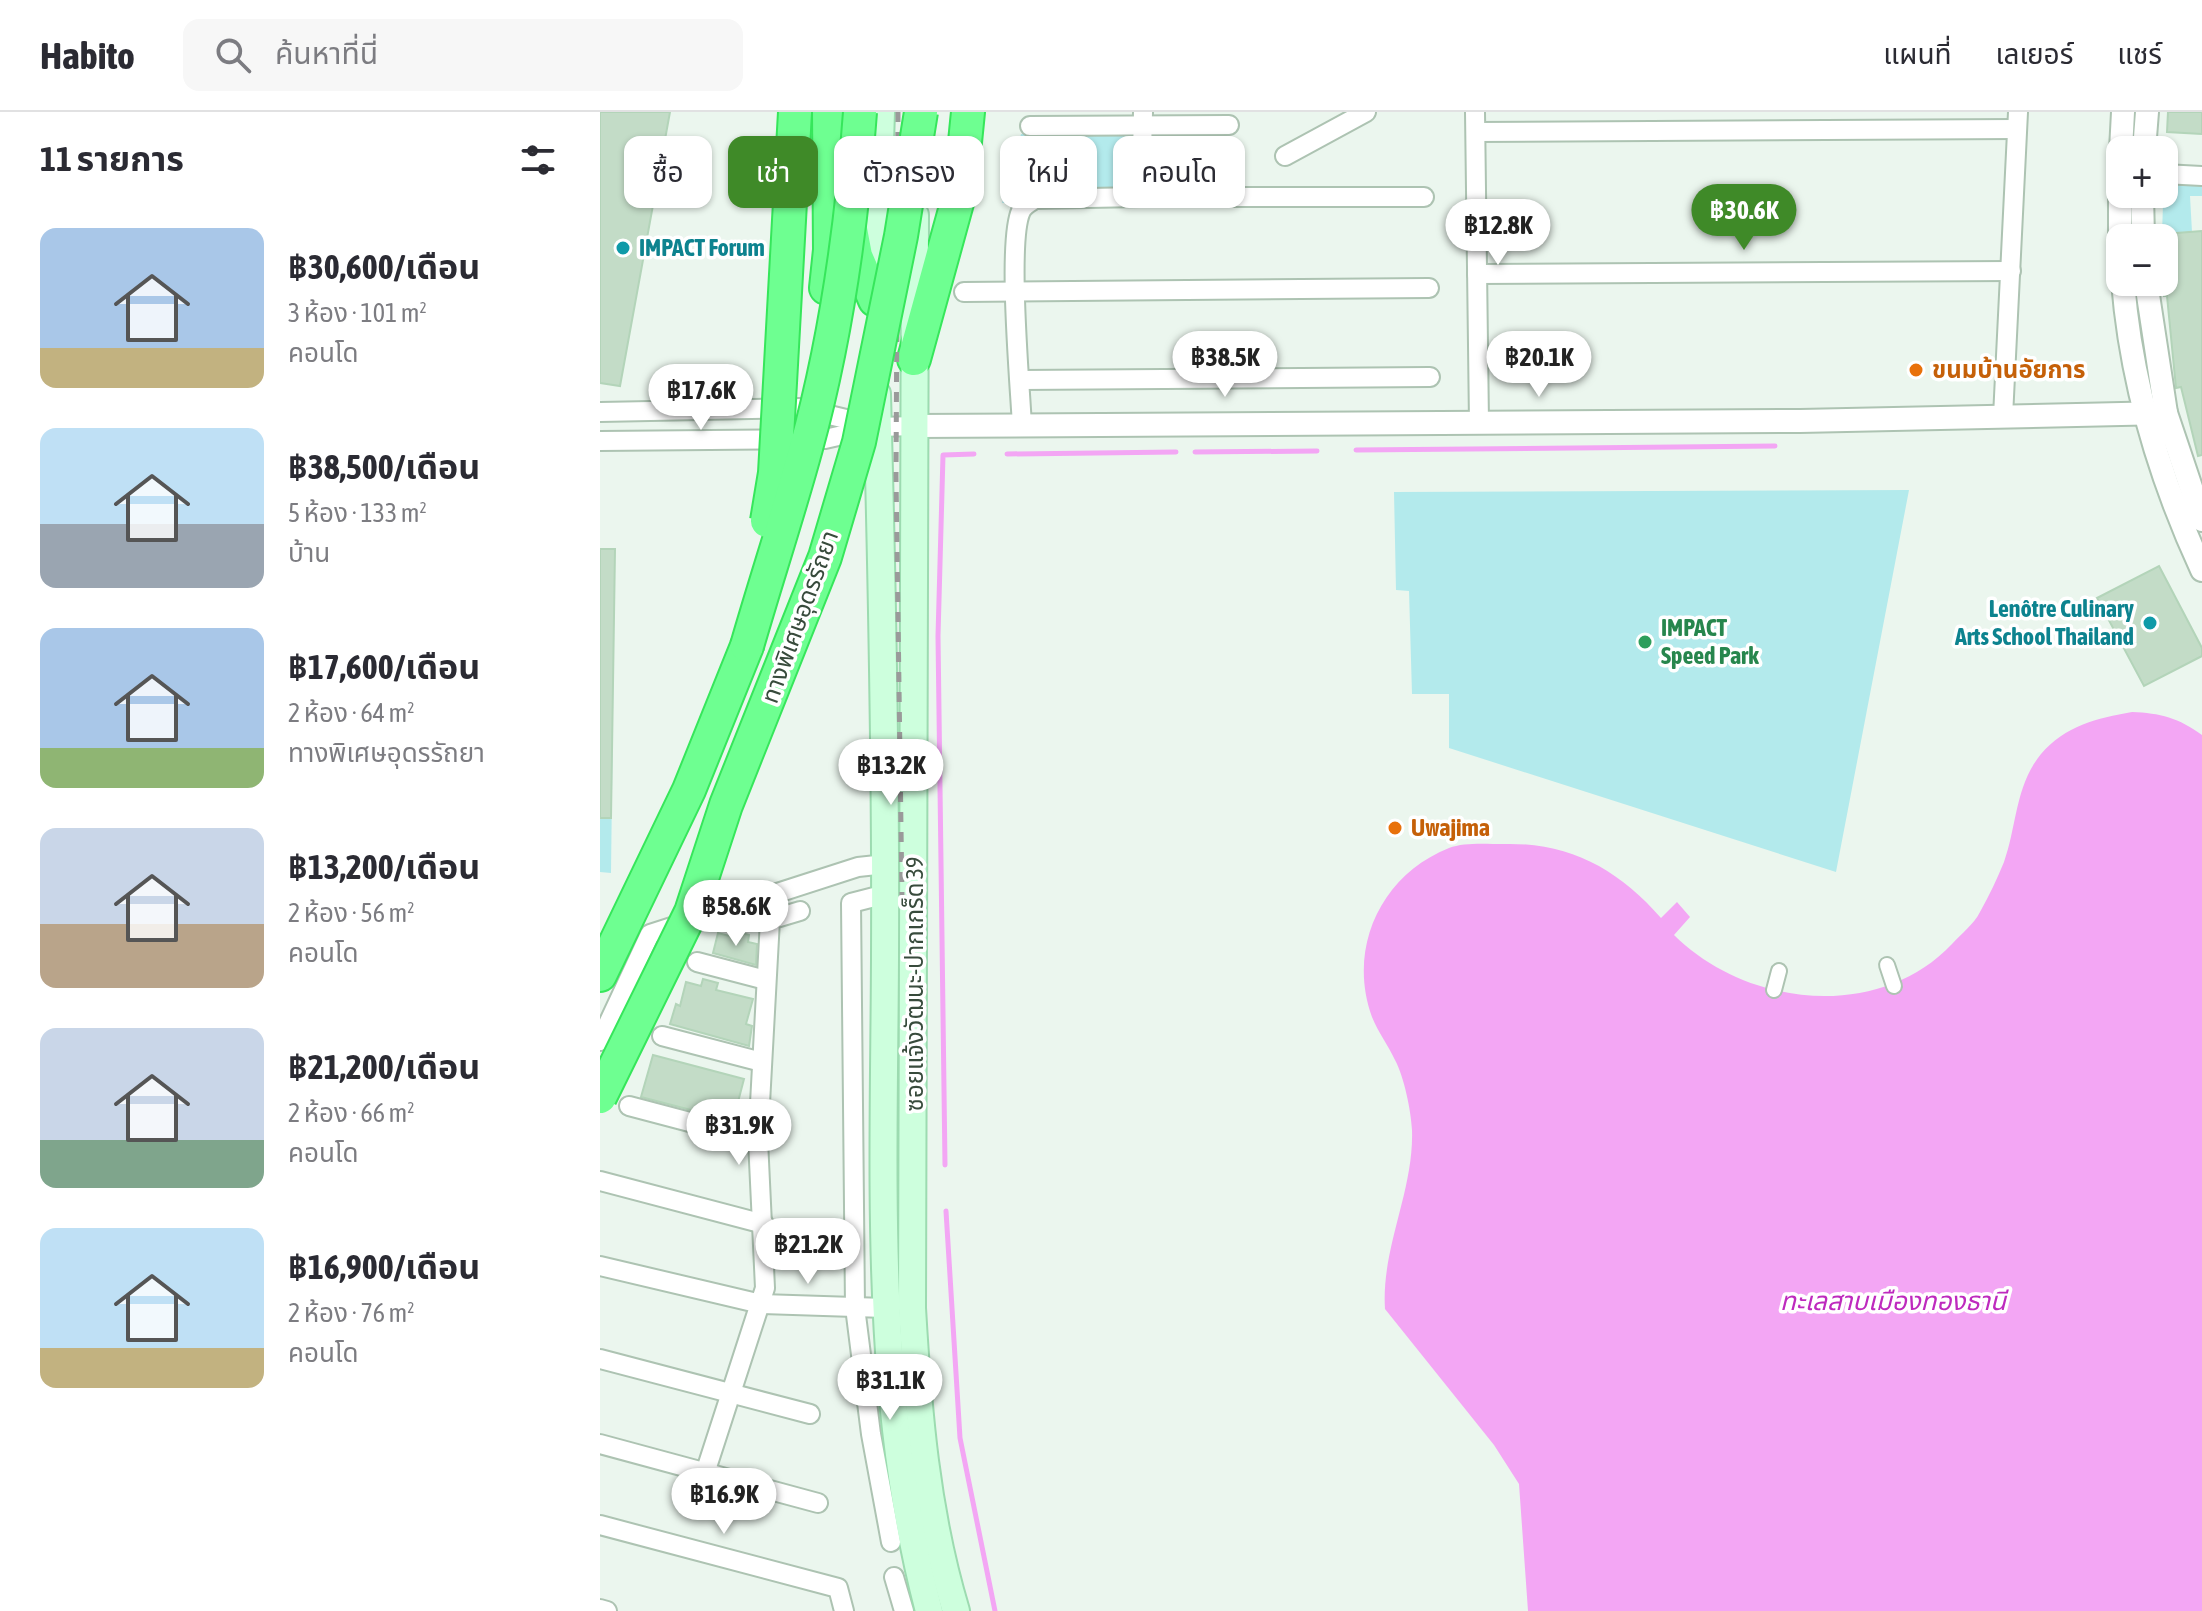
<!DOCTYPE html>
<html lang="th">
<meta charset="utf-8">
<style>
:root{--surface:#fff;--page:#f7f7f7;--text:#2b2b33;--muted:#7c7c81;--line:#e1e1e2;--accent:#3f8a28}
body{margin:0;font-family:"Asap Condensed","Noto Sans Thai",sans-serif;background:var(--page);color:var(--text);height:100vh;display:flex;flex-direction:column;font-size:30px;white-space:nowrap}
*{box-sizing:border-box;margin:0}
p{font-size:26px;color:var(--muted)}
.icon{flex:none;width:44px;height:44px;fill:none;stroke:currentColor;stroke-width:2;stroke-linecap:round;stroke-linejoin:round}
.map{position:relative;flex:1;overflow:hidden}
.side{display:flex;flex-direction:column;background:var(--surface);width:600px}
.side>*{flex:none}
.hud{position:absolute;left:24px;top:24px;width:760px;height:72px;display:flex;gap:16px}
.fabs{position:absolute;left:1506px;top:24px;display:grid;gap:16px}
.fabs a{display:grid;place-items:center;width:72px;height:72px;border-radius:16px;background:var(--surface);box-shadow:0 2px 6px #0004;font-size:40px}
.price{position:absolute;translate:-50% -68px;padding:0 18px;border-radius:28px;background:#fff;color:#222;font-size:26px;line-height:52px;filter:drop-shadow(0 2px 4px #0008)}
.price::after{content:'';position:absolute;left:50%;top:48px;width:24px;height:18px;margin-left:-12px;background:inherit;clip-path:polygon(0 0,100% 0,50% 100%)}
.price.on{background:var(--accent);color:#fff}
ul{padding:0;list-style:none}
li{display:flex;align-items:center;gap:24px;height:200px;padding:0 40px}
li span{display:grid;place-items:center;flex:none;width:224px;height:160px;border-radius:16px;color:#555}
li>.icon{margin-inline-start:auto}
span .icon{width:96px;height:96px;fill:#fffc;stroke-width:1}
li b{font-size:34px}
h2{display:flex;justify-content:space-between;align-items:center;height:96px;padding:0 40px;font-size:34px}
.tag{padding:0 28px;border-radius:16px;background:var(--surface);box-shadow:0 2px 6px #0004;font-size:28px;line-height:72px}
.tag.on{background:var(--accent);color:#fff}
header{display:flex;align-items:center;gap:48px;box-sizing:border-box;height:112px;padding:0 40px;background:var(--surface);border-bottom:2px solid var(--line)}
header strong{font-size:38px}
nav{display:flex;gap:44px;margin-inline-start:auto;font-size:28px}
.search{width:560px;height:72px;background:var(--page);display:flex;align-items:center;gap:20px;box-sizing:border-box;padding:0 28px;border-radius:16px;color:var(--muted);font-size:30px}
main{display:flex;flex:1;min-height:0}
.map>svg:first-child{display:block}
.green{fill:#b3eaec}
.water{fill:#f3a6f4}
.lines{fill:none;stroke-linecap:round;stroke-linejoin:round}
.stream{stroke:#f3a6f4;stroke-width:5}
.building{fill:#c3dcc7;stroke:#b3d4b9;stroke-width:2}
.pedestrian-casing{stroke:#adc3b2;stroke-width:18}
.minor-casing{stroke:#adc3b2;stroke-width:22}
.tertiary-casing{stroke:#adc3b2;stroke-width:26}
.secondary-casing{stroke:#9cdbb0;stroke-width:30}
.motorway-casing{stroke:#36e65b;stroke-width:36}
.pedestrian{stroke:#fff;stroke-width:14}
.minor{stroke:#fff;stroke-width:18}
.tertiary{stroke:#fff;stroke-width:22}
.secondary{stroke:#cdffdd;stroke-width:26}
.motorway{stroke:#6eff91;stroke-width:32}
.rail{stroke:#9a9a9a;stroke-width:5;stroke-dasharray:10 10;stroke-linecap:butt}
.motorway-bridge-casing{stroke:#36e65b;stroke-width:36;stroke-linecap:butt}
.motorway-bridge{stroke:#6eff91;stroke-width:32}
.culture-dot{fill:#0f9aa8;stroke:#fff;stroke-width:3}
.food-dot{fill:#e8710a;stroke:#fff;stroke-width:3}
.leisure-dot{fill:#2e9e5b;stroke:#fff;stroke-width:3}
.labels{text-anchor:middle;stroke-width:7;stroke-linejoin:round;paint-order:stroke}
.culture-label{font-size:24px;font-weight:bold;fill:#0d838f;stroke:#fff;text-anchor:start}
.food-label{font-size:24px;font-weight:bold;fill:#c56008;stroke:#fff;text-anchor:start}
.street-label{font-size:24px;fill:#384b3c;stroke:#fff}
.leisure-label{font-size:24px;font-weight:bold;fill:#27864d;stroke:#fff;text-anchor:start}
.water-label{font-size:26px;font-style:italic;fill:#be2abe;stroke:#fff}
</style>
<header>
<strong>Habito</strong>
<div class="search"><svg class="icon" aria-label="search" viewBox="0 0 24 24"><circle cx="10" cy="10" r="6"/><path d="M15 15l6 6"/></svg>ค้นหาที่นี่</div>
<nav><a>แผนที่</a><a>เลเยอร์</a><a>แชร์</a></nav>
</header>
<main>
<section class="side">
<h2>11 รายการ<svg class="icon" aria-label="filters" viewBox="0 0 24 24"><path d="M4 7h16M4 17h16"/><circle cx="9" cy="7" r="2"/><circle cx="15" cy="17" r="2"/></svg></h2>
<ul>
<li><span style="background:linear-gradient(#a9c7e8 75%,#c2b280 0)"><svg class="icon" aria-label="home" viewBox="0 0 24 24"><path d="M3 11l9-7 9 7M6 9v11h12V9"/></svg></span><div><b>฿30,600/เดือน</b><p>3 ห้อง · 101 m²</p><p>คอนโด</p></div></li>
<li><span style="background:linear-gradient(#bfe0f5 60%,#9aa5b1 0)"><svg class="icon" aria-label="home" viewBox="0 0 24 24"><path d="M3 11l9-7 9 7M6 9v11h12V9"/></svg></span><div><b>฿38,500/เดือน</b><p>5 ห้อง · 133 m²</p><p>บ้าน</p></div></li>
<li><span style="background:linear-gradient(#a9c7e8 75%,#8fb573 0)"><svg class="icon" aria-label="home" viewBox="0 0 24 24"><path d="M3 11l9-7 9 7M6 9v11h12V9"/></svg></span><div><b>฿17,600/เดือน</b><p>2 ห้อง · 64 m²</p><p>ทางพิเศษอุดรรัถยา</p></div></li>
<li><span style="background:linear-gradient(#c9d6e8 60%,#b9a48a 0)"><svg class="icon" aria-label="home" viewBox="0 0 24 24"><path d="M3 11l9-7 9 7M6 9v11h12V9"/></svg></span><div><b>฿13,200/เดือน</b><p>2 ห้อง · 56 m²</p><p>คอนโด</p></div></li>
<li><span style="background:linear-gradient(#c9d6e8 70%,#7fa58c 0)"><svg class="icon" aria-label="home" viewBox="0 0 24 24"><path d="M3 11l9-7 9 7M6 9v11h12V9"/></svg></span><div><b>฿21,200/เดือน</b><p>2 ห้อง · 66 m²</p><p>คอนโด</p></div></li>
<li><span style="background:linear-gradient(#bfe0f5 75%,#c2b280 0)"><svg class="icon" aria-label="home" viewBox="0 0 24 24"><path d="M3 11l9-7 9 7M6 9v11h12V9"/></svg></span><div><b>฿16,900/เดือน</b><p>2 ห้อง · 76 m²</p><p>คอนโด</p></div></li>
</ul>
</section>
<div class="map">
<svg width="1602" height="1499" viewBox="0 0 1602 1499">
<rect width="100%" height="100%" fill="#ebf6ee"/>
<g class="green">
<polygon points="534,20 532,89 402,91 421,22"/>
<polygon points="1564,62 1602,64 1602,84 1590,84 1592,120 1562,122"/>
<polygon points="1309,378 1236,760 849,636 849,582 812,582 809,479 796,478 794,380"/>
<polygon points="0,437 15,437 11,761 0,760"/>
</g>
<path class="water" d="M1532,600C1560,601 1579,606 1602,623V1499H928L919,1372L894,1333L785,1197C781,1136 814,1079 812,1018C811,998 804,965 795,948C788,933 778,920 772,905C747,836 781,763 849,736C864,730 887,732 903,732C969,730 1018,757 1061,806L1077,790L1090,805L1074,823C1147,895 1278,910 1352,832C1361,822 1374,812 1380,800C1389,784 1397,767 1404,750C1417,714 1415,674 1441,642C1465,614 1497,606 1532,600Z"/>
<g class="lines">
<g class="stream">
<polyline points="756,338 1175,334"/>
<polyline points="595,340 717,339"/>
<polyline points="407,342 576,340"/>
<polyline points="345,1053 338,524 343,343 374,342"/>
<polyline points="346,1099 360,1326 395,1499"/>
</g>
</g>
<g class="building">
<polygon points="0,0 70,0 20,274 0,271"/>
<polygon points="1568,0 1602,0 1602,22 1567,20"/>
<polygon points="1602,119 1602,343 1598,344 1581,275 1576,276 1567,184 1564,184 1564,122"/>
<polygon points="0,437 15,437 11,706 0,706"/>
<polygon points="1559,454 1602,536 1602,544 1544,574 1497,486"/>
<polygon points="135,819 149,823 148,830 157,832 156,853 113,841 118,821 133,825"/>
<polygon points="103,867 118,871 116,878 153,887 146,912 152,914 149,934 70,912 76,892 80,894 86,870 101,874"/>
<polygon points="53,943 144,967 133,1009 41,985"/>
</g>
<g class="lines">
<g class="pedestrian-casing">
<g id="pedestrian">
<polyline points="1287,853 1294,874"/>
<polyline points="1174,878 1179,859"/>
</g>
</g>
<g class="minor-casing">
<g id="minor">
<polyline points="875,0 879,311"/>
<polyline points="430,14 629,13"/>
<polyline points="876,20 1417,17"/>
<polyline points="685,44 766,0"/>
<polyline points="1564,62 1602,64"/>
<polyline points="541,85 824,85"/>
<polyline points="877,162 1411,159"/>
<polyline points="364,180 829,176"/>
<polyline points="420,268 830,265"/>
<polyline points="0,300 200,296 271,313"/>
<polyline points="1403,305 1418,0"/>
<path d="M422,314C420,273 407,129 421,99C424,93 429,91 435,87L541,85L543,0"/>
<polyline points="0,329 225,327 278,315 315,314"/>
<polyline points="286,782 251,791 255,1195 271,1322 291,1430"/>
<polyline points="97,850 166,868"/>
<polyline points="62,924 162,950"/>
<polyline points="0,929 50,822 258,755 286,752"/>
<polyline points="29,994 158,1028"/>
<polyline points="0,1069 164,1112"/>
<polyline points="0,1154 161,1192 285,1196"/>
<polyline points="0,1247 210,1302"/>
<polyline points="0,1332 218,1391"/>
<polyline points="106,1358 165,1176 158,1028 170,808 200,799"/>
<polyline points="0,1413 238,1476 244,1499"/>
<polyline points="294,1465 304,1499"/>
<polyline points="0,1497 7,1499"/>
</g>
</g>
<g class="tertiary-casing">
<g id="tertiary">
<polyline points="1521,38 1523,0"/>
<polyline points="1544,38 1547,0"/>
<polyline points="1520,47 1520,134"/>
<polyline points="1542,82 1543,126"/>
<path d="M1523,170C1531,272 1559,365 1602,458"/>
<polyline points="1546,170 1566,301 1602,408"/>
<polyline points="315,314 1200,309 1566,301"/>
</g>
</g>
<g class="secondary-casing">
<g id="secondary">
<path d="M315,103L312,1196C318,1299 326,1400 356,1499"/>
<polyline points="275,183 281,0"/>
<path d="M277,282C282,470 286,658 285,846C284,1064 273,1287 329,1499"/>
</g>
</g>
<g class="motorway-casing">
<g id="motorway">
<polyline points="250,112 256,144 275,188"/>
<polyline points="226,176 230,138 229,0"/>
<polyline points="314,247 360,80 368,0"/>
<polyline points="0,863 89,678 147,534"/>
</g>
</g>
<use href="#pedestrian" class="pedestrian"/>
<use href="#minor" class="minor"/>
<use href="#tertiary" class="tertiary"/>
<use href="#secondary" class="secondary"/>
<use href="#motorway" class="motorway"/>
<polyline class="rail" points="298,0 296,364 302,786"/>
<g class="motorway-bridge-casing">
<g id="motorway-bridge">
<polyline points="167,409 175,361 195,0"/>
<path d="M147,534C166,468 188,402 206,336C236,227 252,112 260,0"/>
<polyline points="0,985 91,800 126,693 225,445 259,330 301,124 321,0"/>
</g>
</g>
<use href="#motorway-bridge" class="motorway-bridge"/>
</g>
<g class="culture-dot">
<circle cx="23" cy="136" r="8"/>
<circle cx="1550" cy="511" r="8"/>
</g>
<g class="food-dot">
<circle cx="1316" cy="258" r="8"/>
<circle cx="795" cy="716" r="8"/>
</g>
<circle class="leisure-dot" cx="1045" cy="530" r="8"/>
<g class="labels">
<g class="culture-label">
<text x="39" y="144">IMPACT Forum</text>
<text x="1534" y="505" text-anchor="end">Lenôtre Culinary<tspan x="1534" dy="28">Arts School Thailand</tspan></text>
</g>
<g class="food-label">
<text x="1332" y="266">ขนมบ้านอัยการ</text>
<text x="811" y="724">Uwajima</text>
</g>
<g class="street-label">
<text transform="translate(200 505) rotate(-70)" y="8">ทางพิเศษอุดรรัถยา</text>
<text transform="translate(315 872) rotate(-90)" y="8">ซอยแจ้งวัฒนะ-ปากเกร็ด 39</text>
</g>
<g class="leisure-label">
<text x="1061" y="524">IMPACT<tspan x="1061" dy="28">Speed Park</tspan></text>
</g>
<g class="water-label">
<text x="1293" y="1198">ทะเลสาบเมืองทองธานี</text>
</g>
</g>
</svg>
<div class="fabs">
<a>+</a>
<a>−</a>
</div>
<b class="price on" style="left:1144px;top:140px">฿30.6K</b>
<b class="price" style="left:898px;top:155px">฿12.8K</b>
<b class="price" style="left:625px;top:287px">฿38.5K</b>
<b class="price" style="left:939px;top:287px">฿20.1K</b>
<b class="price" style="left:101px;top:320px">฿17.6K</b>
<b class="price" style="left:291px;top:695px">฿13.2K</b>
<b class="price" style="left:136px;top:836px">฿58.6K</b>
<b class="price" style="left:139px;top:1055px">฿31.9K</b>
<b class="price" style="left:208px;top:1174px">฿21.2K</b>
<b class="price" style="left:290px;top:1310px">฿31.1K</b>
<b class="price" style="left:124px;top:1424px">฿16.9K</b>
<div class="hud">
<a class="tag">ซื้อ</a>
<a class="tag on">เช่า</a>
<a class="tag">ตัวกรอง</a>
<a class="tag">ใหม่</a>
<a class="tag">คอนโด</a>
</div>
</div>
</main>
